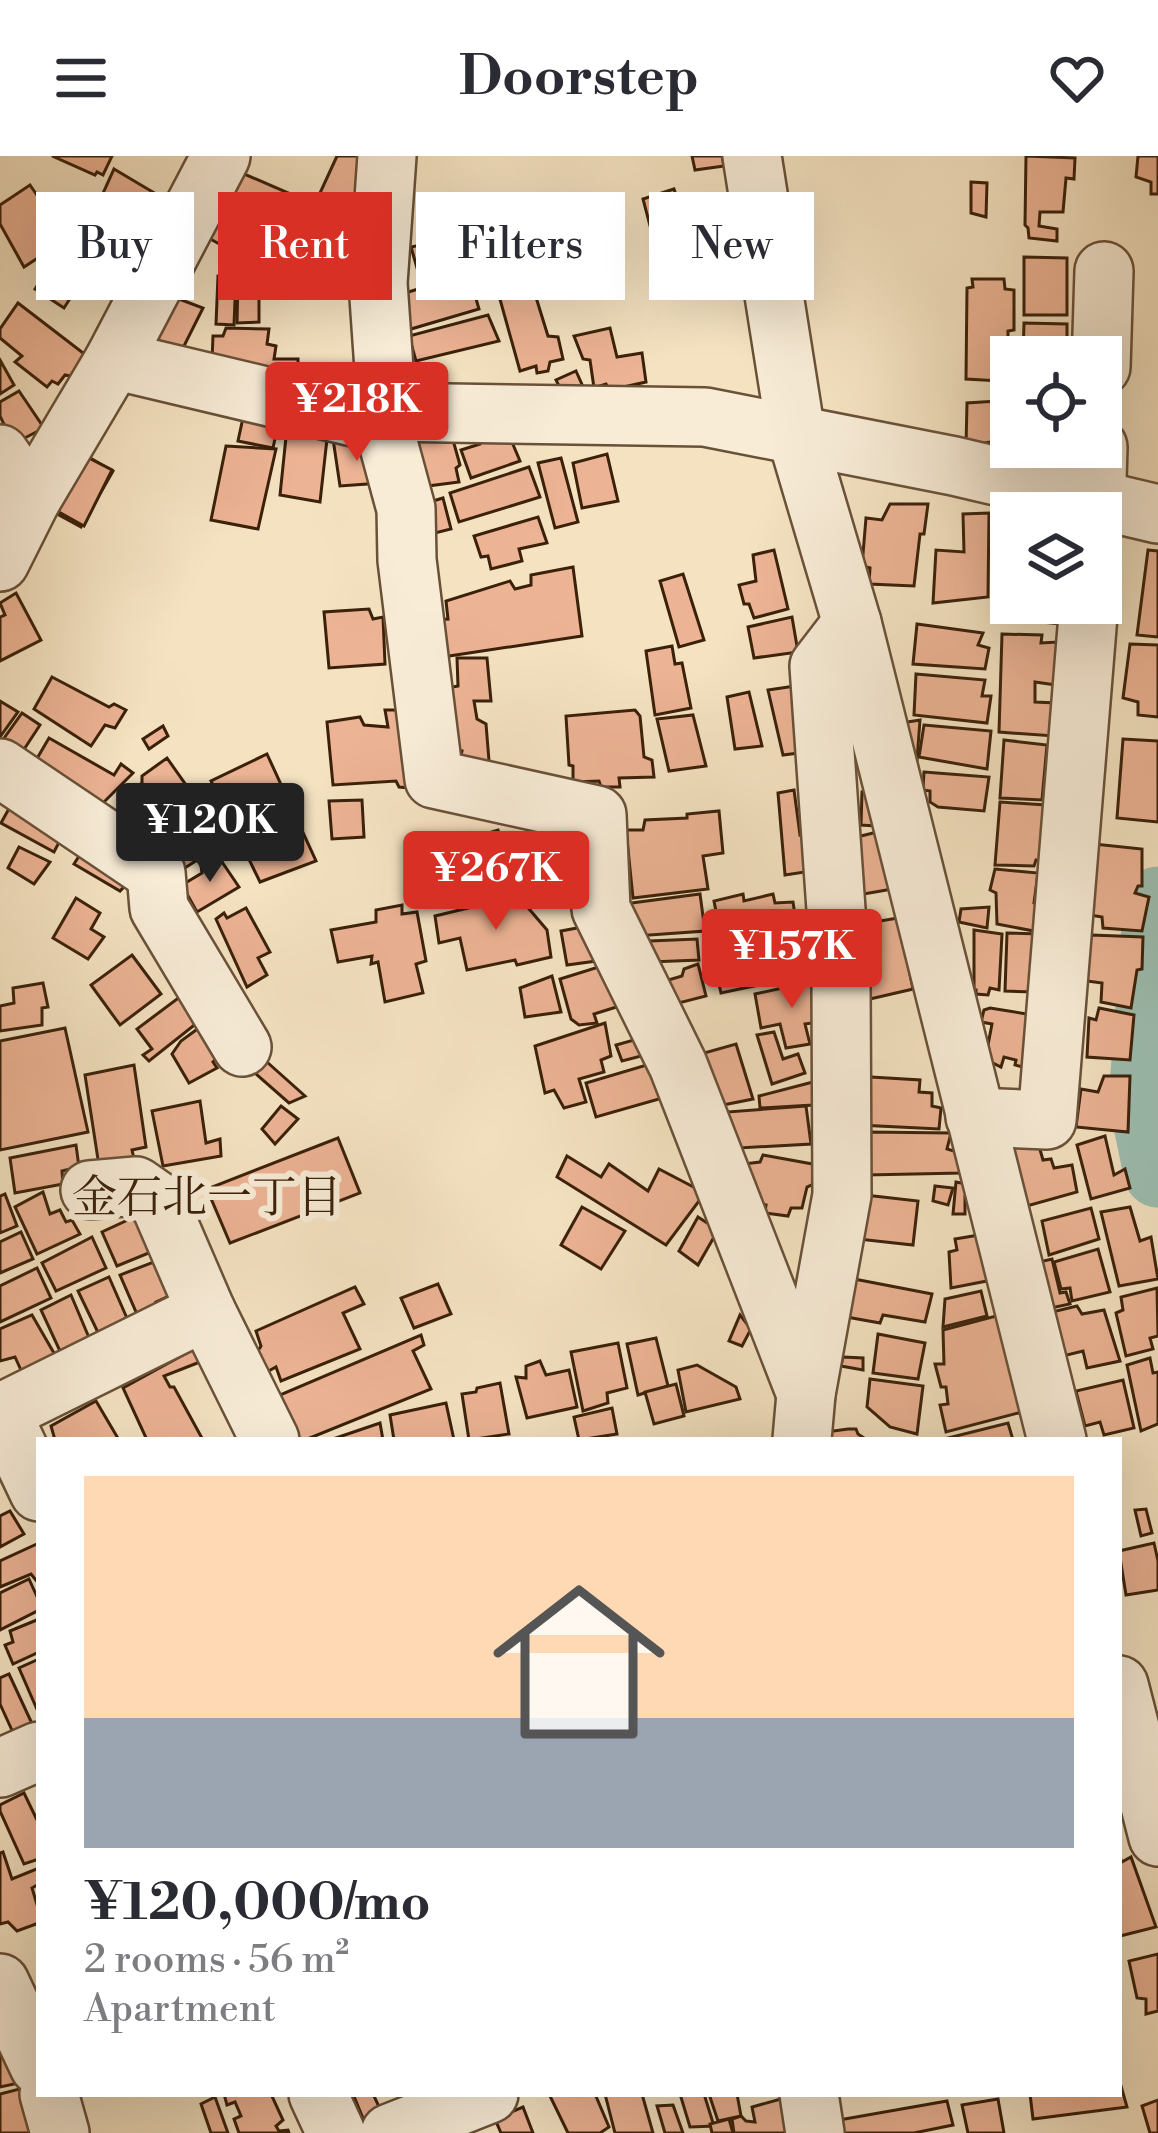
<!DOCTYPE html>
<meta charset="utf-8">
<style>
:root{--surface:#fff;--page:#f7f7f7;--text:#2b2b33;--muted:#7c7c81;--line:#e1e1e2;--accent:#d93025}
body{margin:0;font-family:"Libre Bodoni","Noto Serif JP",serif;background:var(--page);color:var(--text);height:100vh;display:flex;flex-direction:column;font-size:45px;white-space:nowrap}
*{box-sizing:border-box;margin:0}
p{font-size:39px;color:var(--muted)}
.icon{flex:none;width:66px;height:66px;fill:none;stroke:currentColor;stroke-width:2;stroke-linecap:round;stroke-linejoin:round}
.map{position:relative;flex:1;overflow:hidden}
.sheet{position:absolute;left:36px;top:1281px;width:1086px;height:660px;display:flex;flex-direction:column;background:var(--surface);border-radius:0px;box-shadow:0 12px 48px #0002}
.sheet>*{flex:none}
.hud{position:absolute;left:36px;top:36px;width:1086px;height:108px;display:flex;gap:24px}
.tools{position:absolute;left:990px;top:180px;display:grid;gap:24px}
.tools a{display:grid;place-items:center;width:132px;height:132px;border-radius:0px;background:var(--surface);box-shadow:0 12px 48px #0002;font-size:60px}
.price{position:absolute;translate:-50% -102px;padding:0 27px;border-radius:12px;background:var(--accent);color:#fff;font-size:39px;line-height:78px;filter:drop-shadow(0 3px 6px #0008)}
.price::after{content:'';position:absolute;left:50%;top:72px;width:36px;height:27px;margin-left:-18px;background:inherit;clip-path:polygon(0 0,100% 0,50% 100%)}
.price.on{background:#222;color:#fff}
ul{padding:0;list-style:none}
li{display:grid;align-content:center;gap:24px;height:636px;padding:0 48px}
li+li{border-top:3px solid var(--line)}
li span{display:grid;place-items:center;height:372px;border-radius:0px;color:#555}
li>.icon{margin-inline-start:auto}
span .icon{width:216px;height:216px;fill:#fffc;stroke-width:1}
li b{font-size:51px}
.chip{padding:0 42px;border-radius:0px;background:var(--surface);box-shadow:0 12px 48px #0002;font-size:42px;line-height:108px}
.chip.on{background:var(--accent);color:#fff}
header{display:flex;justify-content:space-between;align-items:center;height:156px;padding:0 48px;background:var(--surface);font-size:54px;font-weight:700}
.map>svg:first-child{display:block}
.lines{fill:none;stroke-linecap:round;stroke-linejoin:round}
.river{stroke:#9cbeb1;stroke-width:69}
.building{fill:#ecb394;stroke:#3b210a;stroke-width:3}
.minor-casing{stroke:#695138;stroke-width:62}
.minor{stroke:#f8ecd7;stroke-width:57}
.labels{text-anchor:middle;stroke-width:12;stroke-linejoin:round;paint-order:stroke}
.neighbourhood-label{font-size:45px;fill:#3b210a;stroke:#f8ecd7}
</style>
<header><svg class="icon" aria-label="menu" viewBox="0 0 24 24"><path d="M4 6h16M4 12h16M4 18h16"/></svg>Doorstep<svg class="icon" aria-label="heart" viewBox="0 0 24 24"><path d="M12 20l-8-8c-3-5 5-10 8-4 3-6 11-1 8 4z"/></svg></header>
<div class="map">
<svg width="1158" height="1977" viewBox="0 0 1158 1977">
<rect width="100%" height="100%" fill="#f4e2c1"/>
<filter id="stains"><feTurbulence type="fractalNoise" baseFrequency=".00167" numOctaves="4"/><feColorMatrix values="0 0 0 0 .2 0 0 0 0 .09 0 0 0 0 .02 0 0 0 .5 -.17"/></filter>
<radialGradient id="worn" r=".72"><stop offset=".6" stop-color="#630" stop-opacity="0"/><stop offset="1" stop-color="#630" stop-opacity=".3"/></radialGradient>
<g class="lines">
<polyline class="river" points="1158,745 1143,944 1158,1017"/>
</g>
<g class="building">
<polygon points="52,0 112,0 103,19 97,16 95,19"/>
<polygon points="337,0 379,0 361,56 320,37"/>
<polygon points="692,0 722,0 724,10 695,14"/>
<polygon points="1026,0 1075,2 1074,23 1066,22 1063,56 1040,56 1039,70 1057,73 1057,85 1029,82 1028,72 1025,69"/>
<polygon points="1138,0 1158,0 1158,38 1151,38 1151,26 1136,21"/>
<polygon points="228,11 293,39 273,88 253,79 243,101 194,74"/>
<polygon points="114,13 173,48 161,74 100,44"/>
<polygon points="971,26 987,27 986,61 971,57"/>
<polygon points="30,29 52,61 41,67 56,90 24,111 0,68 0,49"/>
<polygon points="674,33 693,92 659,104 643,43"/>
<polygon points="75,42 90,51 92,47 112,56 106,70 148,99 130,125 59,78"/>
<polygon points="470,78 480,109 421,126 411,91"/>
<polygon points="63,90 92,108 64,152 35,133"/>
<polygon points="1024,101 1067,102 1067,159 1024,159"/>
<polygon points="519,103 522,112 526,109 548,180 558,181 563,203 550,206 548,215 537,217 536,210 520,215 491,111"/>
<polygon points="463,119 465,131 472,129 479,153 411,173 402,138"/>
<polygon points="218,120 236,120 234,169 216,168"/>
<polygon points="238,122 259,124 259,166 237,167"/>
<polygon points="972,123 1004,123 1005,133 1014,134 1014,174 1008,175 1008,199 1002,199 1000,225 966,223 967,132 973,131"/>
<polygon points="179,143 203,152 181,196 145,177"/>
<polygon points="18,147 87,200 70,220 65,219 58,228 52,225 47,231 15,206 22,200 0,182 0,173"/>
<polygon points="488,159 499,185 416,205 409,180"/>
<polygon points="1024,167 1067,168 1067,195 1059,201 1023,201"/>
<polygon points="226,172 269,173 267,188 276,190 274,203 298,203 298,230 212,205 213,180 223,180"/>
<polygon points="610,172 617,201 642,197 646,226 610,234 606,228 594,232 590,204 583,203 574,180"/>
<polygon points="0,204 14,229 0,238"/>
<polygon points="576,215 584,233 566,244 556,224"/>
<polygon points="19,235 44,272 13,288 0,260 0,246"/>
<polygon points="997,245 997,285 966,290 967,247"/>
<polygon points="244,257 279,264 273,292 238,285"/>
<polygon points="305,273 328,274 320,346 280,339 286,281"/>
<polygon points="451,277 460,309 456,312 459,326 420,331 414,283"/>
<polygon points="509,279 520,305 471,322 461,294 480,288 482,281"/>
<polygon points="333,283 378,292 381,327 340,330"/>
<polygon points="226,290 276,293 258,373 211,364"/>
<polygon points="78,295 113,315 81,371 46,352"/>
<polygon points="79,297 112,314 84,370 48,350"/>
<polygon points="607,298 618,345 582,352 573,307"/>
<polygon points="561,302 578,366 555,372 538,307"/>
<polygon points="529,311 540,341 459,366 450,337"/>
<polygon points="443,342 451,373 431,378 420,349"/>
<polygon points="890,348 928,348 924,378 920,378 914,430 869,428 870,412 862,410 866,362 882,364"/>
<polygon points="989,357 988,441 933,447 936,394 964,396 963,358"/>
<polygon points="538,361 547,387 519,393 522,405 491,413 488,400 481,401 474,380"/>
<polygon points="1011,374 1011,447 1066,447 1061,468 1018,464 1018,454 1000,453"/>
<polygon points="774,394 788,453 754,462 749,448 744,448 739,429 756,425 753,399"/>
<polygon points="1148,394 1158,395 1158,481 1137,479"/>
<polygon points="573,411 582,480 436,502 432,464 448,463 446,445 510,425 515,433 531,429 531,419"/>
<polygon points="683,418 704,484 679,491 660,425"/>
<polygon points="16,437 41,484 0,505 0,461 5,459 0,447"/>
<polygon points="369,453 373,463 383,461 385,508 329,512 324,456"/>
<polygon points="792,461 798,496 754,502 748,471"/>
<polygon points="917,468 983,477 978,489 989,492 985,513 913,508"/>
<polygon points="1002,478 1042,479 1041,487 1058,486 1056,529 1035,526 1035,546 1057,547 1054,580 999,576"/>
<polygon points="1130,488 1158,489 1158,561 1138,559 1138,546 1123,542"/>
<polygon points="672,490 675,508 682,507 691,552 655,559 646,495"/>
<polygon points="457,502 487,502 491,545 474,545 477,563 486,568 490,617 460,604 462,595 453,593 442,533 458,530"/>
<polygon points="916,518 985,524 982,540 991,540 987,567 914,559"/>
<polygon points="52,521 109,551 114,548 126,554 115,572 105,569 91,590 34,553"/>
<polygon points="802,529 807,596 783,599 768,534"/>
<polygon points="749,536 762,590 735,593 727,541"/>
<polygon points="0,545 18,556 0,581"/>
<polygon points="385,554 413,554 422,633 399,631 396,625 333,629 327,566 360,561 364,569 388,571"/>
<polygon points="635,554 640,560 644,601 652,604 654,621 619,622 620,631 601,631 599,625 573,626 573,610 569,609 566,560"/>
<polygon points="22,557 40,569 21,598 2,585"/>
<polygon points="693,559 706,610 669,615 657,563"/>
<polygon points="920,564 917,604 911,603 901,567"/>
<polygon points="924,569 991,575 987,613 919,601"/>
<polygon points="163,570 168,580 149,593 143,583"/>
<polygon points="49,582 114,619 121,608 133,617 103,647 32,611"/>
<polygon points="1123,583 1158,585 1158,666 1117,662"/>
<polygon points="1004,584 1047,589 1042,644 1000,642"/>
<polygon points="267,598 316,705 260,726 211,625"/>
<polygon points="167,602 198,646 152,673 139,656 132,657 123,642 142,627 142,620"/>
<polygon points="924,616 989,621 984,655 938,651 930,646 930,635 923,634"/>
<polygon points="794,634 800,679 817,676 805,716 785,719 778,637"/>
<polygon points="862,636 877,636 876,670 861,669"/>
<polygon points="16,640 66,673 54,696 1,667"/>
<polygon points="362,644 364,681 332,683 329,645"/>
<polygon points="1000,646 1046,649 1049,707 1036,704 1034,710 995,709"/>
<polygon points="201,652 224,687 180,715 165,694 176,672"/>
<polygon points="719,655 723,697 703,700 708,733 633,742 626,674 643,674 645,664 687,662 687,658"/>
<polygon points="498,674 517,730 468,739 455,687"/>
<polygon points="885,674 898,732 858,739 857,681"/>
<polygon points="88,686 139,715 120,735 74,708"/>
<polygon points="1094,688 1142,693 1142,730 1138,730 1135,737 1149,741 1142,775 1103,772 1102,761 1090,759"/>
<polygon points="19,691 50,706 34,728 8,712"/>
<polygon points="218,700 239,731 197,756 182,729 202,717 201,710"/>
<polygon points="995,713 1038,717 1034,747 1045,750 1044,777 997,768 996,737 990,734"/>
<polygon points="452,719 457,738 435,743 430,722"/>
<polygon points="700,738 705,775 636,780 624,748"/>
<polygon points="743,738 744,745 773,738 775,747 793,746 798,779 723,791 714,745"/>
<polygon points="518,740 547,774 551,801 517,809 515,804 467,814 460,782 439,787 435,760"/>
<polygon points="76,742 100,757 91,773 104,781 88,803 53,782"/>
<polygon points="402,749 402,758 417,756 426,805 416,808 423,837 385,846 378,806 371,808 372,800 338,806 331,774 376,766 376,754"/>
<polygon points="989,751 987,772 959,766 961,753"/>
<polygon points="246,752 270,796 258,802 267,819 247,831 216,763 224,757 227,762"/>
<polygon points="898,762 913,833 870,843 862,819 872,818 862,781 880,776 880,765"/>
<polygon points="593,769 604,804 567,809 561,775"/>
<polygon points="974,774 1002,778 999,834 990,832 988,839 976,838 976,834 974,834"/>
<polygon points="1007,777 1039,778 1034,836 1005,835"/>
<polygon points="1091,779 1143,781 1142,813 1137,814 1131,852 1101,846 1102,827 1087,825"/>
<polygon points="697,783 699,804 650,806 650,785"/>
<polygon points="772,795 776,805 810,798 815,817 721,837 714,806"/>
<polygon points="132,799 161,838 120,869 91,829"/>
<polygon points="608,808 626,848 594,858 597,867 579,869 571,863 560,823"/>
<polygon points="698,808 706,840 671,849 665,825 682,820 684,813"/>
<polygon points="552,820 561,856 525,861 520,832"/>
<polygon points="819,824 826,865 805,868 810,888 786,892 780,868 761,872 755,838"/>
<polygon points="43,827 48,851 42,852 42,869 0,875 0,850 14,847 13,832"/>
<polygon points="189,834 207,859 149,905 143,899 152,893 137,873"/>
<polygon points="990,852 1039,860 1034,914 1015,909 1016,904 1004,901 1001,911 991,906 988,889 992,868 981,866 984,854"/>
<polygon points="1099,852 1134,859 1130,904 1087,901 1089,862 1096,864"/>
<polygon points="207,866 225,894 213,906 217,912 189,927 172,898 181,885"/>
<polygon points="605,867 611,900 601,904 604,916 579,923 586,946 564,952 554,934 545,937 535,890"/>
<polygon points="65,872 88,976 0,994 0,885"/>
<polygon points="774,876 783,903 798,898 805,917 772,928 757,879"/>
<polygon points="648,880 653,897 622,905 616,889"/>
<polygon points="736,888 753,943 713,951 697,899"/>
<polygon points="258,898 305,940 289,947 247,910"/>
<polygon points="660,905 673,939 596,961 586,927"/>
<polygon points="134,909 146,991 132,994 135,1007 99,1010 85,919"/>
<polygon points="1104,920 1130,920 1128,976 1076,971 1081,933 1098,936"/>
<polygon points="871,921 920,924 919,936 932,937 932,950 941,952 939,973 859,969"/>
<polygon points="813,926 813,949 760,952 759,940"/>
<polygon points="200,945 206,987 220,983 221,1000 163,1010 152,955"/>
<polygon points="281,950 298,963 275,988 262,973"/>
<polygon points="806,950 811,988 739,992 727,956"/>
<polygon points="867,976 951,977 947,993 964,998 962,1017 866,1019"/>
<polygon points="1105,980 1114,1019 1125,1013 1130,1032 1091,1043 1077,989"/>
<polygon points="338,982 360,1037 230,1087 207,1033"/>
<polygon points="1037,983 1043,1004 1051,1003 1054,1012 1072,1009 1077,1036 1027,1050 1009,988"/>
<polygon points="76,989 79,1011 62,1015 63,1028 15,1037 10,1002"/>
<polygon points="763,999 818,1009 814,1028 807,1031 802,1052 791,1052 788,1060 765,1057 766,1049 739,1044 743,1008 760,1006"/>
<polygon points="567,1000 601,1021 609,1008 648,1035 659,1013 705,1037 666,1089 557,1021"/>
<polygon points="956,1026 971,1029 974,1043 965,1041 965,1058 953,1058"/>
<polygon points="935,1030 953,1032 948,1049 933,1045"/>
<polygon points="43,1036 50,1058 60,1054 66,1066 72,1064 80,1078 37,1098 15,1051"/>
<polygon points="5,1038 17,1070 0,1077 0,1040"/>
<polygon points="865,1039 918,1045 913,1089 858,1083"/>
<polygon points="582,1051 625,1075 601,1113 561,1089"/>
<polygon points="1130,1051 1140,1085 1151,1081 1158,1123 1119,1130 1101,1056"/>
<polygon points="1091,1052 1099,1083 1049,1099 1042,1065"/>
<polygon points="143,1057 161,1092 117,1110 102,1076"/>
<polygon points="698,1061 718,1074 698,1109 679,1095"/>
<polygon points="21,1076 33,1103 0,1117 0,1086"/>
<polygon points="979,1079 992,1124 951,1132 949,1096 957,1094 955,1083"/>
<polygon points="92,1081 106,1112 56,1135 42,1107"/>
<polygon points="1098,1093 1110,1136 1072,1145 1070,1132 1061,1133 1054,1106"/>
<polygon points="164,1102 169,1140 156,1146 163,1164 143,1172 120,1119"/>
<polygon points="1052,1103 1060,1137 1066,1136 1070,1148 1051,1152 1039,1106"/>
<polygon points="37,1112 51,1142 0,1166 0,1130"/>
<polygon points="109,1121 133,1176 104,1189 78,1135"/>
<polygon points="849,1122 932,1138 925,1166 883,1159 880,1167 841,1160"/>
<polygon points="438,1128 451,1158 414,1172 401,1142"/>
<polygon points="355,1131 364,1148 343,1157 360,1193 281,1225 276,1211 265,1217 256,1198 261,1190 256,1175"/>
<polygon points="1157,1132 1158,1180 1150,1182 1153,1193 1126,1200 1116,1157 1123,1154 1121,1141"/>
<polygon points="981,1135 987,1160 943,1171 945,1143"/>
<polygon points="71,1139 93,1191 65,1206 41,1154"/>
<polygon points="1077,1150 1082,1158 1104,1154 1120,1205 1087,1212 1083,1195 1063,1200 1052,1156"/>
<polygon points="32,1159 62,1211 25,1223 15,1201 0,1205 0,1173"/>
<polygon points="740,1159 751,1173 742,1190 729,1185"/>
<polygon points="996,1160 1022,1256 946,1276 940,1249 948,1248 946,1231 941,1231 935,1208 944,1208 943,1174"/>
<polygon points="878,1178 925,1187 918,1223 873,1217"/>
<polygon points="421,1179 424,1189 413,1195 431,1233 305,1284 301,1284 268,1244"/>
<polygon points="656,1182 668,1230 638,1239 627,1188"/>
<polygon points="205,1187 210,1202 164,1220 170,1231 174,1231 203,1284 147,1284 123,1232"/>
<polygon points="618,1187 627,1232 607,1237 608,1247 583,1255 571,1196"/>
<polygon points="843,1201 863,1202 863,1214 841,1210"/>
<polygon points="1150,1202 1153,1217 1158,1216 1158,1268 1141,1275 1127,1209"/>
<polygon points="540,1205 546,1219 569,1214 577,1251 527,1262 516,1221 526,1222 526,1210"/>
<polygon points="697,1209 736,1231 740,1243 686,1256 678,1214"/>
<polygon points="870,1223 923,1230 917,1278 890,1271 867,1251"/>
<polygon points="1123,1224 1134,1272 1104,1279 1100,1266 1085,1270 1076,1235"/>
<polygon points="500,1227 509,1278 469,1284 462,1238 476,1236 477,1232"/>
<polygon points="676,1228 684,1260 654,1268 645,1236"/>
<polygon points="96,1245 119,1284 55,1284 51,1270"/>
<polygon points="446,1247 454,1284 394,1284 390,1259"/>
<polygon points="612,1252 617,1278 579,1284 574,1261"/>
<polygon points="380,1267 383,1284 330,1284"/>
<polygon points="1008,1267 1013,1284 949,1284 948,1282"/>
<polygon points="848,1273 856,1273 858,1278 867,1284 826,1284 826,1276"/>
<polygon points="1146,1353 1152,1377 1141,1380 1135,1354"/>
<polygon points="10,1355 24,1378 0,1391 0,1360"/>
<polygon points="39,1387 39,1428 31,1418 0,1431 0,1405"/>
<polygon points="1154,1387 1158,1405 1158,1434 1126,1439 1119,1395"/>
<polygon points="29,1423 39,1445 39,1454 0,1474 0,1437"/>
<polygon points="39,1463 39,1496 13,1508 5,1489 13,1486 10,1475"/>
<polygon points="39,1503 39,1558 19,1512"/>
<polygon points="9,1518 35,1574 16,1583 0,1548 0,1522"/>
<polygon points="24,1637 39,1668 39,1703 24,1708 0,1655 0,1649"/>
<polygon points="3,1696 12,1723 39,1712 39,1728 32,1732 39,1755 39,1767 17,1775 8,1766 0,1768 0,1697"/>
<polygon points="1119,1699 1122,1706 1131,1701 1156,1771 1120,1780"/>
<polygon points="1158,1798 1158,1855 1146,1858 1146,1843 1137,1842 1129,1805"/>
<polygon points="0,1886 28,1925 0,1931"/>
<polygon points="1119,1923 1127,1951 1033,1963 1030,1938 1119,1938"/>
<polygon points="31,1930 40,1977 0,1977 0,1938"/>
<polygon points="224,1938 271,1938 283,1964 276,1970 279,1975 288,1974 289,1977 239,1977 234,1963 241,1960 235,1946 227,1949"/>
<polygon points="353,1938 373,1938 383,1959 365,1967"/>
<polygon points="549,1938 595,1938 609,1971 600,1977 568,1977"/>
<polygon points="605,1938 642,1938 653,1977 615,1977"/>
<polygon points="680,1938 704,1938 714,1970 690,1971"/>
<polygon points="709,1938 737,1938 741,1960 718,1965"/>
<polygon points="795,1939 804,1977 734,1977 732,1963 741,1960 746,1965 755,1966 752,1951"/>
<polygon points="215,1941 228,1977 211,1977 201,1948"/>
<polygon points="998,1943 1004,1977 968,1977 962,1949"/>
<polygon points="1158,1944 1158,1977 1150,1977 1142,1950"/>
<polygon points="947,1945 953,1969 914,1977 840,1977 839,1964"/>
<polygon points="673,1949 683,1977 665,1977 657,1950"/>
<polygon points="523,1951 533,1977 501,1977 495,1963"/>
<polygon points="729,1963 733,1977 712,1977 710,1968"/>
</g>
<g class="lines">
<g class="minor-casing">
<g id="minor">
<polyline points="387,0 378,127 387,256 383,268 406,353 407,404 434,623 597,659 601,753 678,909 806,1238"/>
<polyline points="752,0 796,278 852,467 1057,1284"/>
<polyline points="114,204 383,268"/>
<polyline points="1101,211 1104,115"/>
<polyline points="387,256 705,261 954,310 1158,358"/>
<polyline points="0,298 31,344"/>
<polyline points="1096,357 1098,291"/>
<polyline points="0,406 31,344 114,204 221,0"/>
<polyline points="0,612 156,717 159,752 242,891"/>
<polyline points="975,961 1047,964 1089,447"/>
<polyline points="90,1034 136,1030 159,1046 206,1155"/>
<polyline points="0,1257 206,1155 270,1284"/>
<polyline points="0,1267 11,1277 39,1336"/>
<polyline points="802,1283 806,1238 842,1039 841,825 819,510 852,467"/>
<polyline points="1119,1529 1158,1681"/>
<polyline points="0,1612 39,1595"/>
<polyline points="0,1827 39,1910"/>
<polyline points="49,1938 60,1977"/>
<polyline points="318,1938 336,1977"/>
<polyline points="809,1938 815,1977"/>
<polyline points="390,1977 489,1938"/>
</g>
</g>
<use href="#minor" class="minor"/>
</g>
<g class="labels">
<g class="neighbourhood-label">
<text x="207" y="1056">金石北一丁目</text>
</g>
</g>
<rect width="100%" height="100%" filter="url(#stains)"/>
<rect width="100%" height="100%" fill="url(#worn)"/>
</svg>
<div class="tools">
<a><svg class="icon" aria-label="locate" viewBox="0 0 24 24"><circle cx="12" cy="12" r="6"/><path d="M12 2v4M12 18v4M2 12h4M18 12h4"/></svg></a>
<a><svg class="icon" aria-label="layers" viewBox="0 0 24 24"><path d="M12 4l9 5-9 5-9-5zM3 14l9 5 9-5"/></svg></a>
</div>
<b class="price" style="left:357px;top:308px">¥218K</b>
<b class="price on" style="left:210px;top:729px">¥120K</b>
<b class="price" style="left:496px;top:777px">¥267K</b>
<b class="price" style="left:792px;top:855px">¥157K</b>
<div class="hud">
<a class="chip">Buy</a>
<a class="chip on">Rent</a>
<a class="chip">Filters</a>
<a class="chip">New</a>
</div>
<section class="sheet">
<ul>
<li><span style="background:linear-gradient(#ffd9b3 65%,#9aa5b1 0)"><svg class="icon" aria-label="home" viewBox="0 0 24 24"><path d="M3 11l9-7 9 7M6 9v11h12V9"/></svg></span><div><b>¥120,000/mo</b><p>2 rooms · 56 m²</p><p>Apartment</p></div></li>
</ul>
</section>
</div>
